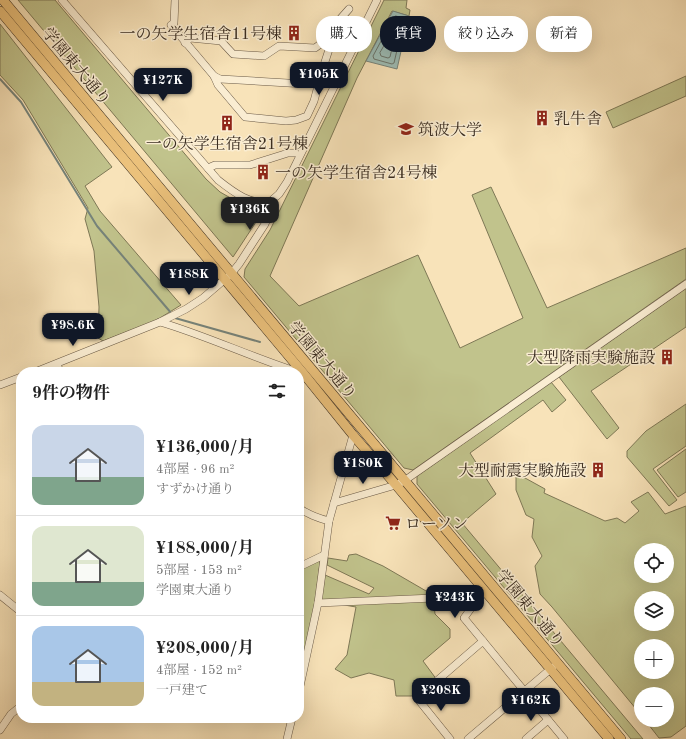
<!DOCTYPE html>
<html lang="ja">
<meta charset="utf-8">
<style>
:root{--surface:#fff;--page:#f2f2f2;--text:#222;--muted:#767676;--line:#e0e0e0;--accent:#111827}
body{margin:0;font-family:"Old Standard TT","Noto Serif JP",serif;background:var(--page);color:var(--text);height:100vh;display:flex;flex-direction:column;font-size:15px;white-space:nowrap}
*{box-sizing:border-box;margin:0}
p{font-size:13px;color:var(--muted)}
.icon{flex:none;width:22px;height:22px;fill:none;stroke:currentColor;stroke-width:2;stroke-linecap:round;stroke-linejoin:round}
.map{position:relative;flex:1;overflow:hidden}
.drawer{position:absolute;left:16px;top:367px;width:288px;height:356px;display:flex;flex-direction:column;background:var(--surface);border-radius:16px;box-shadow:0 4px 16px #0002}
.drawer>*{flex:none}
.banner{position:absolute;left:316px;top:16px;width:310px;height:36px;display:flex;gap:8px}
.controls{position:absolute;left:634px;top:543px;display:grid;gap:8px}
.controls a{display:grid;place-items:center;width:40px;height:40px;border-radius:50%;background:var(--surface);box-shadow:0 4px 16px #0002;font-size:20px}
.price{position:absolute;translate:-50% -34px;padding:0 9px;border-radius:8px;background:var(--accent);color:#fff;font-size:13px;line-height:26px;filter:drop-shadow(0 1px 2px #0008)}
.price::after{content:'';position:absolute;left:50%;top:24px;width:12px;height:9px;margin-left:-6px;background:inherit;clip-path:polygon(0 0,100% 0,50% 100%)}
.price.on{background:#222;color:#fff}
ul{padding:0;list-style:none}
li{display:flex;align-items:center;gap:12px;height:100px;padding:0 16px}
li+li{border-top:1px solid var(--line)}
li span{display:grid;place-items:center;flex:none;width:112px;height:80px;border-radius:12px;color:#555}
li>.icon{margin-inline-start:auto}
span .icon{width:48px;height:48px;fill:#fffc;stroke-width:1}
li b{font-size:17px}
h2{display:flex;justify-content:space-between;align-items:center;height:48px;padding:0 16px;font-size:17px}
.tag{padding:0 14px;border-radius:16px;background:var(--surface);box-shadow:0 4px 16px #0002;font-size:14px;line-height:36px}
.tag.on{background:var(--accent);color:#fff}
.map>svg:first-child{display:block}
.green{fill:#c1c38c;stroke:#7e7856;fill-rule:evenodd}
.water{fill:#9ebdb5;stroke:#76837a}
.lines{fill:none;stroke-linecap:round;stroke-linejoin:round}
.shore{stroke:#6c756b;stroke-width:1}
.stream{stroke:#76837a;stroke-width:2}
.minor-casing{stroke:#6a5a47;stroke-width:8}
.major-casing{stroke:#3a2d21;stroke-width:10}
.minor{stroke:#faedd2;stroke-width:7}
.major{stroke:#ecc27c;stroke-width:9}
.labels{text-anchor:middle;stroke-width:3;stroke-linejoin:round;paint-order:stroke}
.poi-label{font-size:16px;fill:#3a2d21;stroke:#faedd2;text-anchor:start}
.street-label{font-size:16px;fill:#3a2d21;stroke:#faedd2}
</style>
<div class="map">
<svg width="686" height="739" viewBox="0 0 686 739">
<rect width="100%" height="100%" fill="#f8e3b9"/>
<filter id="stains"><feTurbulence type="fractalNoise" baseFrequency=".005" numOctaves="4"/><feColorMatrix values="0 0 0 0 .2 0 0 0 0 .09 0 0 0 0 .02 0 0 0 .5 -.17"/></filter>
<radialGradient id="worn" r=".72"><stop offset=".6" stop-color="#630" stop-opacity="0"/><stop offset="1" stop-color="#630" stop-opacity=".3"/></radialGradient>
<g class="green">
<polygon points="18,0 55,0 206,179 220,192 257,213 258,219 233,257"/>
<polygon points="384,0 407,0 406,8 410,10 409,16 392,11 357,78 270,276 299,306 418,255 460,348 523,318 472,195 491,187 547,308 686,248 686,279 413,470 404,468 244,277 245,269 270,230"/>
<polygon points="0,24 112,167 85,186 100,211 181,305 155,321 103,341 98,338 99,307 94,251 85,219 88,208 23,100 0,75"/>
<polygon points="686,76 686,96 613,128 606,112"/>
<polygon points="686,288 686,327 591,391 619,428 607,439 559,377"/>
<polygon points="551,382 566,400 552,412 543,400 470,453 496,494 462,523 643,739 631,739 417,484 417,476"/>
<polygon points="686,404 686,446 653,469 677,500 669,506 627,457 627,451 646,431"/>
<polygon points="686,449 686,492 678,497 657,470"/>
<path d="M516,473L545,489L544,493L605,521L617,518L625,523L639,511L631,502L648,492L665,514L686,506V726L671,737L659,738L645,720H667V694H641V715L552,607L540,594L535,566L542,556L532,537L534,519L526,515L516,490ZM641,550H667V576H641ZM641,598H667V624H641ZM641,646H667V672H641Z"/>
<polygon points="356,554 383,566 433,595 435,614 450,629 450,638 423,661 437,680 415,696 396,696 394,680 369,673 351,678 335,669 347,655 356,607 321,601 325,575 369,594 374,588 327,565 328,558 347,561 349,555"/>
<polygon points="319,561 320,563 315,604 304,654 299,654 299,570"/>
</g>
<polygon class="water" points="393,11 409,16 397,69 366,61"/>
<g class="lines">
<g class="shore">
<polygon points="396,16 403,18 404,20 394,63 392,64 374,59 373,56 394,17"/>
<polygon points="394,29 396,31 390,57 388,58 381,56 380,53"/>
</g>
<g class="stream">
<polyline points="0,79 21,102 97,226 172,314"/>
<polyline points="175,318 260,342"/>
</g>
<g class="minor-casing">
<g id="minor">
<path d="M62,0L218,180C232,191 252,207 271,201"/>
<polyline points="175,0 174,23 171,25 214,76 218,85 245,117 286,121 296,120 307,116 314,101 322,71 334,34 341,18 349,9"/>
<polyline points="185,43 190,38 221,41 233,54 264,56 279,46 315,48 334,34"/>
<polyline points="214,76 220,79 305,84 322,71"/>
<polyline points="208,168 215,165 250,165 288,153 295,153"/>
<path d="M160,322C207,336 251,357 298,372"/>
<polyline points="57,364 60,372"/>
<polyline points="35,372 160,322 186,309 203,298 231,274 239,264 265,224 270,212 271,201 279,194 287,182 377,0"/>
<polyline points="0,385 21,377"/>
<polyline points="334,503 396,485 404,481 686,284"/>
<path d="M299,508C309,515 317,518 329,521"/>
<polyline points="299,567 324,555"/>
<polyline points="0,595 21,612"/>
<polyline points="480,596 464,618 483,641"/>
<polyline points="318,603 480,596 486,592"/>
<polyline points="299,691 318,603 329,521 353,435"/>
<polyline points="0,730 11,714 21,706"/>
<polyline points="287,739 292,718"/>
<polyline points="450,739 417,698 483,641 564,739"/>
<polyline points="468,739 553,667"/>
<polyline points="526,739 548,720"/>
</g>
</g>
<g class="major-casing">
<g id="major">
<polyline points="3,0 621,739"/>
<polyline points="0,11 303,373 353,435 396,485 609,739"/>
</g>
</g>
<use href="#minor" class="minor"/>
<use href="#major" class="major"/>
</g>
<defs>
<g id="building-bare" transform="scale(1.2)"><path d="M-4-6H4V6H1V3H-1V6H-4ZM-2.5-4.3h1.7v1.8h-1.7ZM.8-4.3h1.7v1.8H.8ZM-2.5-1h1.7V.8h-1.7ZM.8-1h1.7V.8H.8Z" fill="#8f2418" stroke="#faedd2" stroke-width="2.5" paint-order="stroke"/></g>
<g id="university-bare" transform="scale(1.2)"><path d="M0-5L7-2L0 1L-7-2ZM-4 1L0 2.5L4 1V4Q0 6-4 4Z" fill="#8f2418" stroke="#faedd2" stroke-width="2.5" paint-order="stroke"/></g>
<g id="supermarket-bare" transform="scale(1.2)"><path d="M-6-5.5h2.5l.6 2H6L4.5 2H-2.5L-4.4-4H-6ZM-1.5 3.2a1.3 1.3 0 1 0 .1 0ZM3 3.2a1.3 1.3 0 1 0 .1 0Z" fill="#8f2418" stroke="#faedd2" stroke-width="2.5" paint-order="stroke"/></g>
</defs>
<g fill-rule="evenodd">
<use href="#building-bare" x="294" y="33"/>
<use href="#building-bare" x="542" y="118"/>
<use href="#building-bare" x="227" y="123"/>
<use href="#university-bare" x="406" y="129"/>
<use href="#building-bare" x="263" y="172"/>
<use href="#building-bare" x="667" y="357"/>
<use href="#building-bare" x="598" y="470"/>
<use href="#supermarket-bare" x="393" y="523"/>
</g>
<g class="labels">
<g class="poi-label">
<text x="282" y="39" text-anchor="end">一の矢学生宿舎11号棟</text>
<text x="554" y="124">乳牛舎</text>
<text x="418" y="135">筑波大学</text>
<text x="227" y="149" text-anchor="middle">一の矢学生宿舎21号棟</text>
<text x="275" y="178">一の矢学生宿舎24号棟</text>
<text x="655" y="363" text-anchor="end">大型降雨実験施設</text>
<text x="586" y="476" text-anchor="end">大型耐震実験施設</text>
<text x="405" y="529">ローソン</text>
</g>
<g class="street-label">
<text transform="translate(77 66) rotate(50)" y="6">学園東大通り</text>
<text transform="translate(323 360) rotate(50)" y="6">学園東大通り</text>
<text transform="translate(531 608) rotate(50)" y="6">学園東大通り</text>
</g>
</g>
<rect width="100%" height="100%" filter="url(#stains)"/>
<rect width="100%" height="100%" fill="url(#worn)"/>
</svg>
<div class="controls">
<a><svg class="icon" aria-label="locate" viewBox="0 0 24 24"><circle cx="12" cy="12" r="6"/><path d="M12 2v4M12 18v4M2 12h4M18 12h4"/></svg></a>
<a><svg class="icon" aria-label="layers" viewBox="0 0 24 24"><path d="M12 4l9 5-9 5-9-5zM3 14l9 5 9-5"/></svg></a>
<a>+</a>
<a>−</a>
</div>
<b class="price" style="left:319px;top:96px">¥105K</b>
<b class="price" style="left:163px;top:102px">¥127K</b>
<b class="price on" style="left:250px;top:231px">¥136K</b>
<b class="price" style="left:189px;top:296px">¥188K</b>
<b class="price" style="left:73px;top:347px">¥98.6K</b>
<b class="price" style="left:363px;top:485px">¥180K</b>
<b class="price" style="left:455px;top:619px">¥243K</b>
<b class="price" style="left:441px;top:712px">¥208K</b>
<b class="price" style="left:531px;top:722px">¥162K</b>
<div class="banner">
<a class="tag">購入</a>
<a class="tag on">賃貸</a>
<a class="tag">絞り込み</a>
<a class="tag">新着</a>
</div>
<section class="drawer">
<h2>9件の物件<svg class="icon" aria-label="filters" viewBox="0 0 24 24"><path d="M4 7h16M4 17h16"/><circle cx="9" cy="7" r="2"/><circle cx="15" cy="17" r="2"/></svg></h2>
<ul>
<li><span style="background:linear-gradient(#c9d6e8 65%,#7fa58c 0)"><svg class="icon" aria-label="home" viewBox="0 0 24 24"><path d="M3 11l9-7 9 7M6 9v11h12V9"/></svg></span><div><b>¥136,000/月</b><p>4部屋 · 96 m²</p><p>すずかけ通り</p></div></li>
<li><span style="background:linear-gradient(#dfe7d0 70%,#7fa58c 0)"><svg class="icon" aria-label="home" viewBox="0 0 24 24"><path d="M3 11l9-7 9 7M6 9v11h12V9"/></svg></span><div><b>¥188,000/月</b><p>5部屋 · 153 m²</p><p>学園東大通り</p></div></li>
<li><span style="background:linear-gradient(#a9c7e8 70%,#c2b280 0)"><svg class="icon" aria-label="home" viewBox="0 0 24 24"><path d="M3 11l9-7 9 7M6 9v11h12V9"/></svg></span><div><b>¥208,000/月</b><p>4部屋 · 152 m²</p><p>一戸建て</p></div></li>
</ul>
</section>
</div>
